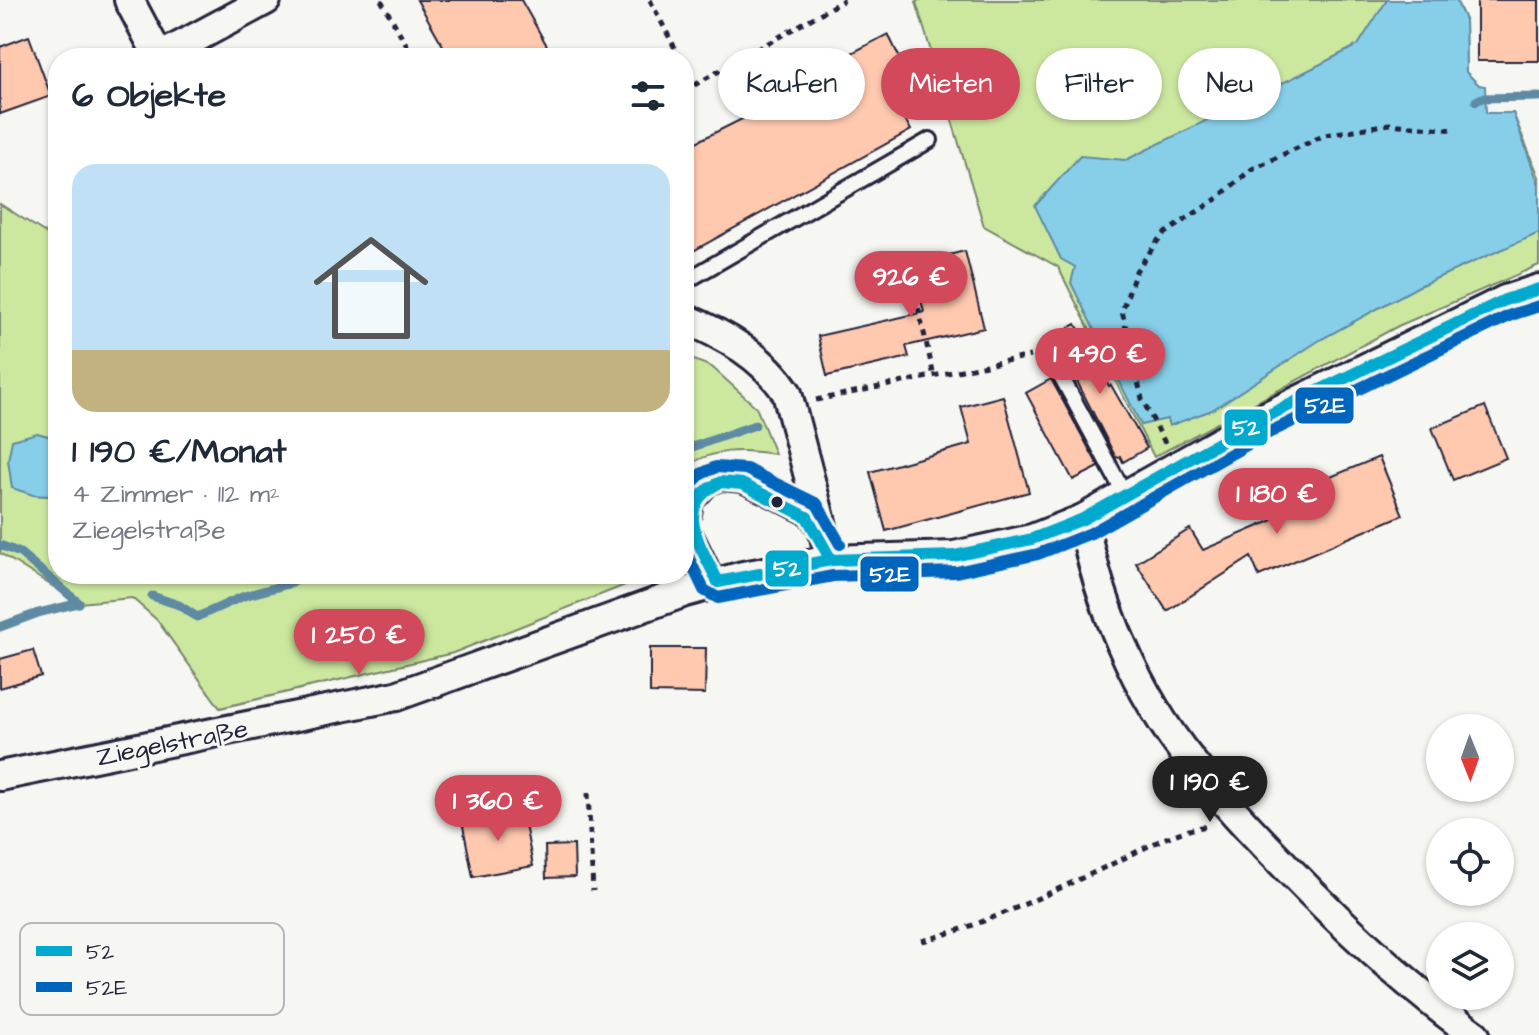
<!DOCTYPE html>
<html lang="de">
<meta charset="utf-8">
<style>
:root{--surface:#fff;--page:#f6f6f7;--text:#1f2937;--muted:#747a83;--accent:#d1495b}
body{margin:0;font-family:"Architects Daughter",sans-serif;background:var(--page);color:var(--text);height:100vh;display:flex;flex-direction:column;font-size:30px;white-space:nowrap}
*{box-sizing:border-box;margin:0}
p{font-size:26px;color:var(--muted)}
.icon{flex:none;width:44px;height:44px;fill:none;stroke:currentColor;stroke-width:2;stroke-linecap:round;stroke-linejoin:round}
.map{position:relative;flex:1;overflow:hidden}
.sheet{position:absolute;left:48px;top:48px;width:646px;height:536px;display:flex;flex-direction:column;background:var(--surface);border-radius:32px;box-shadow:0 2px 6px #0004}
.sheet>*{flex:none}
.top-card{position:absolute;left:718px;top:48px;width:700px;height:72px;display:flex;gap:16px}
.needle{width:52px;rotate:179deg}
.buttons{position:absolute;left:1426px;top:714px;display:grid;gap:16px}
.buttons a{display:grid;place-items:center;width:88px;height:88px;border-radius:50%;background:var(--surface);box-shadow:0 2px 6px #0004;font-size:40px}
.price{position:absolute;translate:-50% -68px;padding:0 18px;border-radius:28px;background:var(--accent);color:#fff;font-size:26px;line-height:52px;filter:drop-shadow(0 2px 4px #0008)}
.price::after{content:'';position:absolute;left:50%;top:48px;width:24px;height:18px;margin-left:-12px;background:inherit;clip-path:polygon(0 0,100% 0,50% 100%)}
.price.selected{background:#222;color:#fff}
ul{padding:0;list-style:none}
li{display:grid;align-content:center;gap:16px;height:424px;padding:0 24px}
li span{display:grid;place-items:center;height:248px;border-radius:24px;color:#555}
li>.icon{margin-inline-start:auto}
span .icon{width:144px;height:144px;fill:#fffc;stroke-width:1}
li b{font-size:34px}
h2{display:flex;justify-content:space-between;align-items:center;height:96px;padding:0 24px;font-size:34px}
.pill{padding:0 28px;border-radius:36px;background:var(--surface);box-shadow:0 2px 6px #0004;font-size:28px;line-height:72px}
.pill.selected{background:var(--accent);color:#fff}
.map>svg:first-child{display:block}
.green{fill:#cce89f;stroke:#77856d;stroke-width:2}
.water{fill:#87cfe8;stroke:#5f8aa3;stroke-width:2}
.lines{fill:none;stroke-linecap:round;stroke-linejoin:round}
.stream{stroke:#5f8aa3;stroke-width:9}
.building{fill:#ffc9b0;stroke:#22223b;stroke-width:2}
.lane-casing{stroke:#22223b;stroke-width:20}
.street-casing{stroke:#22223b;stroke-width:34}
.path{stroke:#22223b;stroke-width:5;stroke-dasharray:6 6;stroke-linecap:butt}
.lane{stroke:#f6f6f2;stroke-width:14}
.street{stroke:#f6f6f2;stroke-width:28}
.bus-1-casing{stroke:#f6f6f2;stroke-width:18}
.bus-2-casing{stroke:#f6f6f2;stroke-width:18}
.bus-1{stroke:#00a9ce;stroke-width:12}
.bus-2{stroke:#0065bd;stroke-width:12}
.bus-dot{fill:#22223b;stroke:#f6f6f2;stroke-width:3}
.labels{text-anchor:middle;stroke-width:6;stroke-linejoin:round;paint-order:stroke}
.street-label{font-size:26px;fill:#22223b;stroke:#f6f6f2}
.key{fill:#f6f6f2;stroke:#b6b6bb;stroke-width:2}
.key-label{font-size:22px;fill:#22223b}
.line-badge{stroke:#f6f6f2;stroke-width:3}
.badge-label{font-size:22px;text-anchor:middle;font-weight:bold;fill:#fff}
</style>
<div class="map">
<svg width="1539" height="1035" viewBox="0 0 1539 1035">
<rect width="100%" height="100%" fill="#f6f6f2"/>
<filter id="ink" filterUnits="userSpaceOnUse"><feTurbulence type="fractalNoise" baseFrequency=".0125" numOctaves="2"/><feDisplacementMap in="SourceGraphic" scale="16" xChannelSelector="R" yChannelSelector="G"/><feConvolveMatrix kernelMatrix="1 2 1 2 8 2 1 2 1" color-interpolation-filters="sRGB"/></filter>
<g filter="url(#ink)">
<g class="green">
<polygon points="919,0 1456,0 1465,20 1466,72 1473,113 1513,113 1539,177 1539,265 1398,326 1154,457 1058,267 984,226 916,2"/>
<polygon points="0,204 58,241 58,439 37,433 33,495 49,496 58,488 58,574 653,574 453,653 220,708 157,620 132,598 79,603 0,553"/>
<path d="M684,356L712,367L756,407L775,454C742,449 712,448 684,468Z"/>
</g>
<g class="water">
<polygon points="1387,0 1456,0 1465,20 1466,72 1479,85 1485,86 1486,113 1513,113 1539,185 1539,233 1419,286 1320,340 1212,410 1169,426 1167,419 1141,425 1071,283 1075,267 1061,259 1035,206 1080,156 1126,160 1309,70 1358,45"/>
<polygon points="37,433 58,439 58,488 49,496 33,495 12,488 8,460 12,440"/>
</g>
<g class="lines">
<g class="stream">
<polyline points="1476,101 1482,98 1539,97"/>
<polyline points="684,450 755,425"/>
<polyline points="0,545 20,553 79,603"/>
<polyline points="152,596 179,605 197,617 244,596 292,583 303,575 319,574"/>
<polyline points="0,627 38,613 79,603"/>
</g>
</g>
<g class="building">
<polygon points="417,0 521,0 554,58 450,58"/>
<rect x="1477" y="0" width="62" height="61"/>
<polygon points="888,34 909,77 887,88 911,130 684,256 684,148 766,107 762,100"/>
<polygon points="29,36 51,96 0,114 0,47"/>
<polygon points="965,251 984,328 906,346 909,357 827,376 818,336 924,312 912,264"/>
<polygon points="1076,324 1109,386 1111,385 1147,448 1123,462 1120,456 1116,458 1054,336"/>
<polygon points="1051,379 1099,467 1073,480 1026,393"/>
<polygon points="1003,396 1029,492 886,531 870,472 971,444 961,407"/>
<polygon points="1485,406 1506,458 1453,480 1432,428"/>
<polygon points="1379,457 1403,515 1259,576 1251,557 1167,611 1136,563 1190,529 1203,550 1329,496 1323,480"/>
<polygon points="650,648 706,648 705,694 650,693"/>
<polygon points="33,650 41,676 0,688 0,659"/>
<polygon points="522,809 533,866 473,877 462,821"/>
<polygon points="574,845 575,877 546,878 545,846"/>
</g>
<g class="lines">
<g class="lane-casing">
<g id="lane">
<polyline points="684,282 930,140"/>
<polyline points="1048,352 1125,495"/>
<polyline points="718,582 691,526 695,503 710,487 721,482 742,484 807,517 814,528"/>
</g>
</g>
<g class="street-casing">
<g id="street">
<polyline points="129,0 159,57"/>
<polyline points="158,58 266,0"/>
<path d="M684,318C724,335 763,356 787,393L831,560"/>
<path d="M1083,519C1099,604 1136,693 1191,761C1221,800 1255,835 1289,870C1347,930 1407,986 1475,1035"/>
<polyline points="0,776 396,696 685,592 743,576 831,560 954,556 1032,539 1083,519 1259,420 1505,300 1539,289"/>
</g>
</g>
<g class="path">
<polyline points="381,0 414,58"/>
<polyline points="650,0 680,58"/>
<polyline points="684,65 694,84"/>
<polyline points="684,91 844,0"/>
<polyline points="910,273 934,376"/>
<polyline points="816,400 1030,356"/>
<polyline points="1165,443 1142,399 1122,311 1136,271 1162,235 1215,200 1252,169 1325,135 1389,124 1456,130"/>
<polyline points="588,793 593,891"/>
<path d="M922,941C988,924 1049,893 1112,864C1142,850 1176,829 1210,826"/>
</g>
<use href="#lane" class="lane"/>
<use href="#street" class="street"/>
<g class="bus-1-casing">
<g id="bus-1">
<path d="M721,482L742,484L807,517L831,560L718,582C701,546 670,505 721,482Z"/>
<polyline points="831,560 954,556 1032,539 1083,519 1259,420 1505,300 1539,289"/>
</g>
</g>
<g class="bus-2-casing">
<g id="bus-2">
<polyline points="684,491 701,474 716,467 746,469 817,504 840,544"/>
<polyline points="684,548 704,590 718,598 833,576 956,572 1038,554 1091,533 1266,434 1511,315 1539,306"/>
</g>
</g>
<use href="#bus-1" class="bus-1"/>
<use href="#bus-2" class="bus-2"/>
</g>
</g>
<circle class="bus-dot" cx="777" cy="502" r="7"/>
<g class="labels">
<g class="street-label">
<text transform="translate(172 742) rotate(-11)" y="9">Ziegelstraße</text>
</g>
</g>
<rect x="20" y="923" width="264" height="92" rx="12" class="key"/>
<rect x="36" y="946" width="36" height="10" fill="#00a9ce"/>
<rect x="36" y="982" width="36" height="10" fill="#0065bd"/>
<g class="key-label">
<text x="86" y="959">52</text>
<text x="86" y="995">52E</text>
</g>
<g class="line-badge">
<rect x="1294" y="386" width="61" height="39" rx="8" fill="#0065bd"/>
<rect x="1223" y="408" width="46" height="39" rx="8" fill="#00a9ce"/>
<rect x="764" y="549" width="46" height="39" rx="8" fill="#00a9ce"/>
<rect x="859" y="555" width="61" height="38" rx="8" fill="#0065bd"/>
</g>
<g class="badge-label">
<text x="1325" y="413">52E</text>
<text x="1246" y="435">52</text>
<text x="787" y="576">52</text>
<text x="890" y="582">52E</text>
</g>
</svg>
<div class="buttons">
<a><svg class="needle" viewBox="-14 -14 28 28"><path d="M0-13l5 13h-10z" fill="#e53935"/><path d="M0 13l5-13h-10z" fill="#747a83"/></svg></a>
<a><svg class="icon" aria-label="locate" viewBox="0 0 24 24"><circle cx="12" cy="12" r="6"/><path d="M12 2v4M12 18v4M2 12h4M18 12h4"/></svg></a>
<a><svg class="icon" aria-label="layers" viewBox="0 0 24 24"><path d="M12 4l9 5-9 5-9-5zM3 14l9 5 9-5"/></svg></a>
</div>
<b class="price" style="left:911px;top:319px">926 €</b>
<b class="price" style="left:1100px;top:396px">1 490 €</b>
<b class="price" style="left:1277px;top:536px">1 180 €</b>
<b class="price" style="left:359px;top:677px">1 250 €</b>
<b class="price selected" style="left:1210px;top:824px">1 190 €</b>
<b class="price" style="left:498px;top:843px">1 360 €</b>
<div class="top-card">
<a class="pill">Kaufen</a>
<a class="pill selected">Mieten</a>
<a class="pill">Filter</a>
<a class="pill">Neu</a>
</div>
<section class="sheet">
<h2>6 Objekte<svg class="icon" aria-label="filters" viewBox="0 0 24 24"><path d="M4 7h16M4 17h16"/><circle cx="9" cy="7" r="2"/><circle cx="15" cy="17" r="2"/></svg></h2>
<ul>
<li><span style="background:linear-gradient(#bfe0f5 75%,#c2b280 0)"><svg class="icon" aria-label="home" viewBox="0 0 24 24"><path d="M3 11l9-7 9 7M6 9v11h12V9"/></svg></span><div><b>1 190 €/Monat</b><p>4 Zimmer · 112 m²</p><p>Ziegelstraße</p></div></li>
</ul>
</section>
</div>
